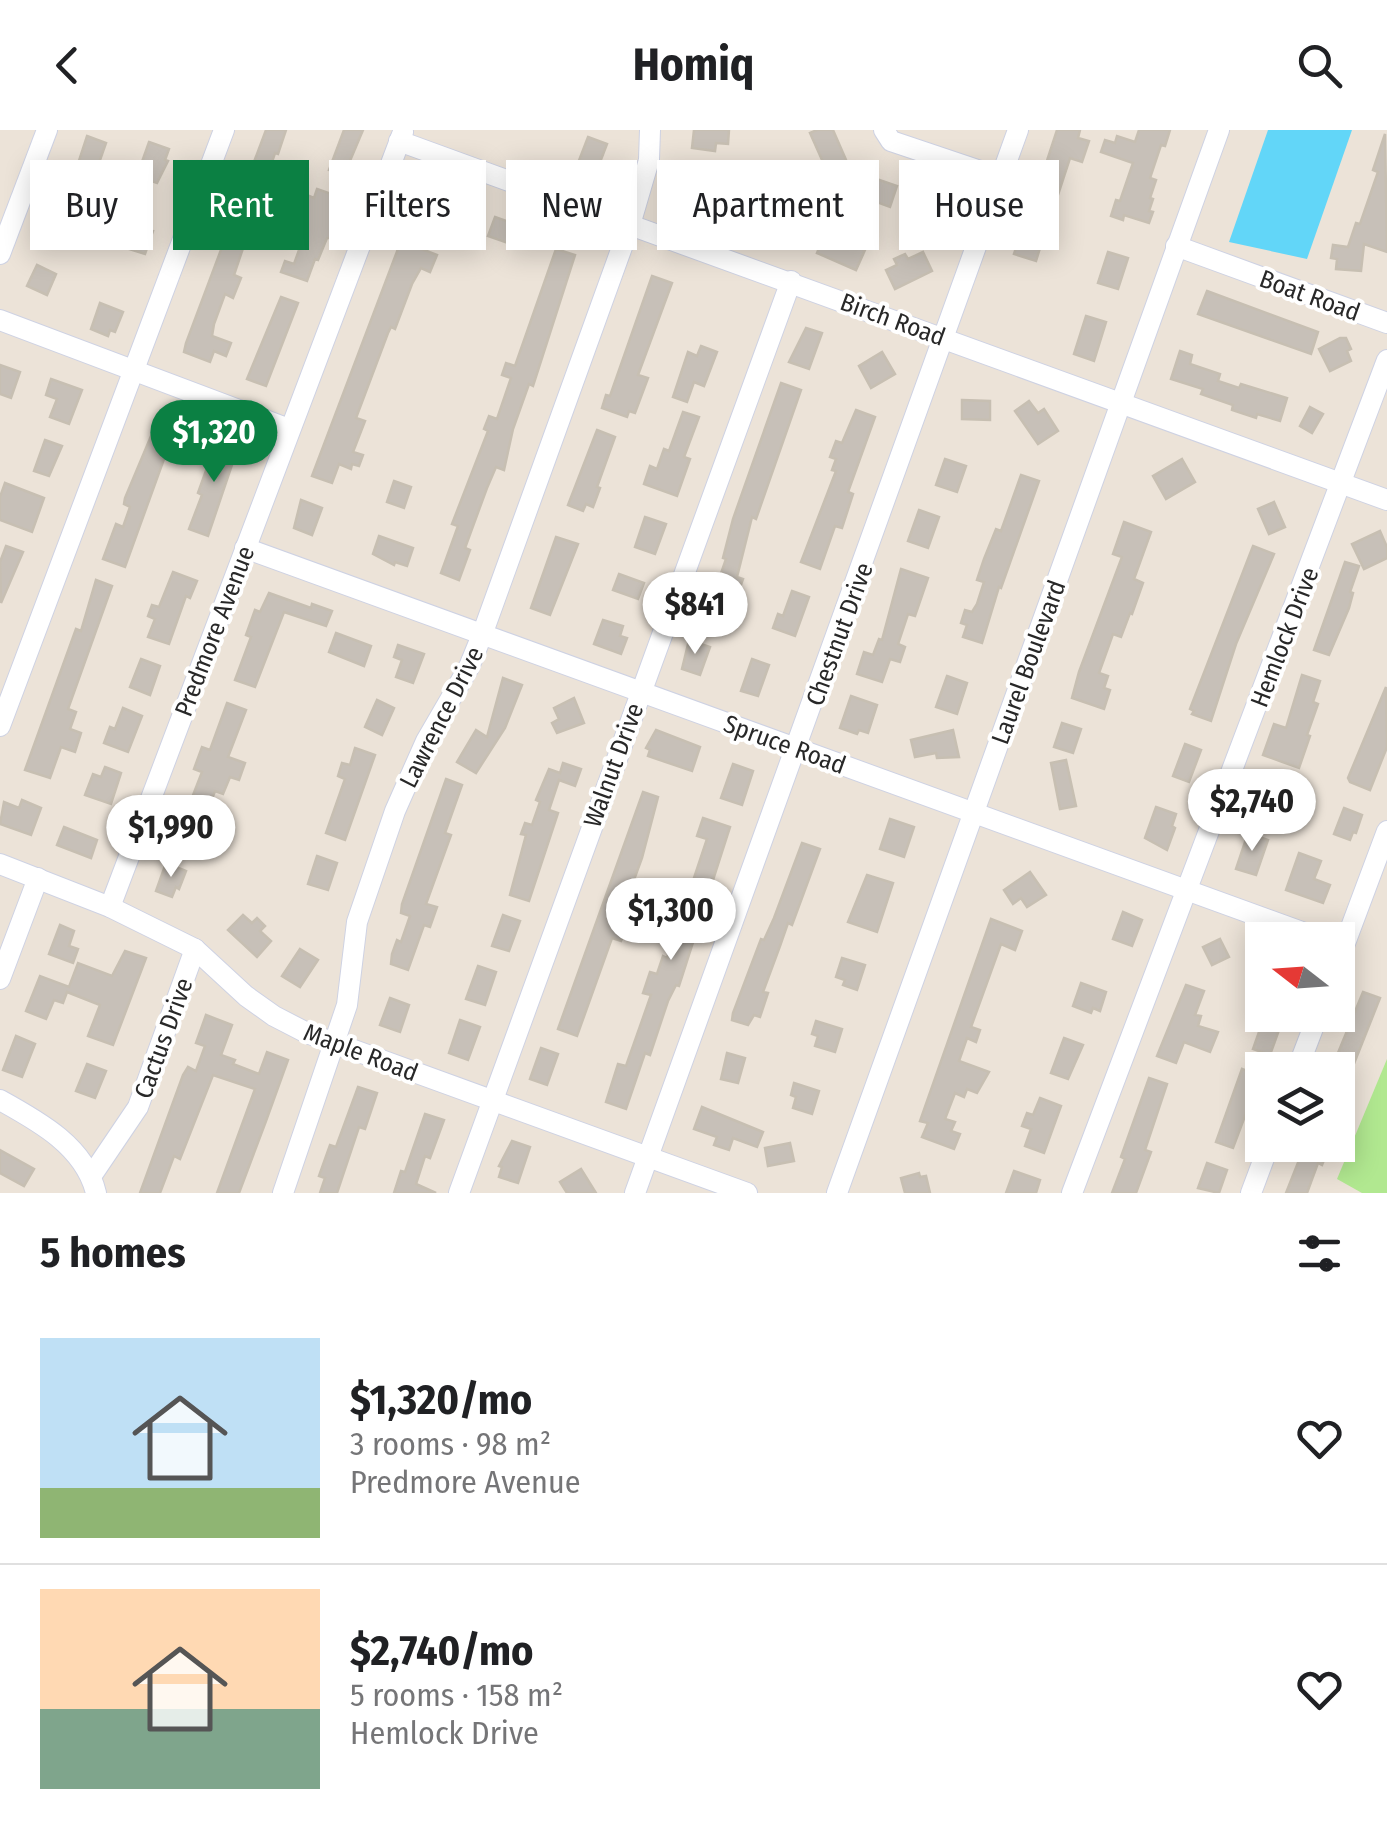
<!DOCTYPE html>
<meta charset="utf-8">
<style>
:root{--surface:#fff;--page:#f6f6f6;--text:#202124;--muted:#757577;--line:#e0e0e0;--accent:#0b8043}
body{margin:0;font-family:"Fira Sans Condensed",sans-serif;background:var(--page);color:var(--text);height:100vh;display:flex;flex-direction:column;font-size:38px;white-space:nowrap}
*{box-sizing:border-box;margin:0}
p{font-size:32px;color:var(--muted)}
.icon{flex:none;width:55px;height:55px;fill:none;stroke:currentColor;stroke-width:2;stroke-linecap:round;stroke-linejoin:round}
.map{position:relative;height:1063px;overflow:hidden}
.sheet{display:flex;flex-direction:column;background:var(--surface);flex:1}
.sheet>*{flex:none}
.hud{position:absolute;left:30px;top:30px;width:1328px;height:90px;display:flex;gap:20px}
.needle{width:65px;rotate:287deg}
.tools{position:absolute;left:1245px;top:792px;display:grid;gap:20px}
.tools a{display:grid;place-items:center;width:110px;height:110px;border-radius:0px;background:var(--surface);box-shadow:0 5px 25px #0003;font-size:50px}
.price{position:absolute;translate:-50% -85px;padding:0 22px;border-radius:35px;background:#fff;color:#222;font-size:32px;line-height:65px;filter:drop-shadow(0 2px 5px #0008)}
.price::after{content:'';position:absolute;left:50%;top:60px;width:30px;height:22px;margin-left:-15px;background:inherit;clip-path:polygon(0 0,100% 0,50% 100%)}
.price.on{background:var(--accent);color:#fff}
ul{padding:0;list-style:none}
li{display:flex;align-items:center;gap:30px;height:250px;padding:0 40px}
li+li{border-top:2px solid var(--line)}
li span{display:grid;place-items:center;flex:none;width:280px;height:200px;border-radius:0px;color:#555}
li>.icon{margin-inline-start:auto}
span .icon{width:120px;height:120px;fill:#fffc;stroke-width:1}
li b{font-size:42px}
h2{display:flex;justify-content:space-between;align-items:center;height:120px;padding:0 40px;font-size:42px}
.chip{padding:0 35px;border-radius:0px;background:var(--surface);box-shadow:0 5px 25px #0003;font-size:35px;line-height:90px}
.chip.on{background:var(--accent);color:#fff}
header{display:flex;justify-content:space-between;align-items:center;height:130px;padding:0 40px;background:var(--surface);font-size:45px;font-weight:700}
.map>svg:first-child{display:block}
.green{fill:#b1e890}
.water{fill:#62d6f8}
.building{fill:#c7c0b8;stroke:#c7bfb2;stroke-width:2.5}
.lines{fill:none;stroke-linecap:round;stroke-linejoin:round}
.minor-casing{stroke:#ced2e3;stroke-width:22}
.minor{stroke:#fff;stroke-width:20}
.labels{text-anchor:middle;stroke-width:8;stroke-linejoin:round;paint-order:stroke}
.street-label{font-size:25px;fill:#282828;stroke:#fff}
</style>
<header><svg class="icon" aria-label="back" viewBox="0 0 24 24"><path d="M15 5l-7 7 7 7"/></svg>Homiq<svg class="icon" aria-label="search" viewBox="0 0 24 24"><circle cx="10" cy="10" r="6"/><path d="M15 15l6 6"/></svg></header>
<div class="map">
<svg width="1387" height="1063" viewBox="0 0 1387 1063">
<rect width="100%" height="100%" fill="#ece3d8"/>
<polygon class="green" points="1387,929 1387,1063 1362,1063 1337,1049"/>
<polygon class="water" points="1268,0 1352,0 1307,129 1229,112"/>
<g class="building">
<polygon points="266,0 286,0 278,24 275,23 234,145 241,148 233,168 225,164 214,194 212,206 231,213 226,226 214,221 210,232 184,222 186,213"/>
<polygon points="344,0 363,0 344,45 329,40"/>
<polygon points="694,0 729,0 728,14 716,13 715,21 692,18"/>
<polygon points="817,0 833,0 847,32 827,41 810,3"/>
<polygon points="1057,0 1080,0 1078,8 1089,11 1082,32 1070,28 1057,68 1026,58 1032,42 1042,46"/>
<polygon points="1139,0 1170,0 1165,16 1161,15 1150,48 1156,50 1150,68 1153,69 1149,81 1153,82 1149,93 1124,85 1123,90 1111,86 1116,70 1120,71 1133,33 1101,22 1105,10 1115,13 1117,6 1135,12"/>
<polygon points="1385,4 1387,122 1364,114 1361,141 1336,139 1337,129 1331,128 1333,115 1348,117 1356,93 1360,94 1378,42 1373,40"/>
<polygon points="87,6 106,13 94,47 76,40"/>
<polygon points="588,7 607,14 594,48 575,41"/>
<polygon points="149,12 169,19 165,30 168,31 157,53 137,46"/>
<polygon points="690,36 710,41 703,67 712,69 708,86 680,78"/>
<polygon points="859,43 897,56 890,77 852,63"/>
<polygon points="421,58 440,65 429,94 410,87"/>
<polygon points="317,59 337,66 332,79 340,81 336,91 339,92 334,108 327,108 318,130 315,129 307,151 281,142 285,131 294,134 308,95 294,90 304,64 314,68"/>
<polygon points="930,70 949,77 938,106 919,100"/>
<polygon points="752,77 791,90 784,110 745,97"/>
<polygon points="1027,85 1048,92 1036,131 1014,124"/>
<polygon points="495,87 529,99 522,118 488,106"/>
<polygon points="137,96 153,101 145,124 129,119"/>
<polygon points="825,103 865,120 856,140 817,123"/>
<polygon points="401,111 437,125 430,142 421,138 412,154 395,199 391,197 388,203 356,288 365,291 353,322 363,325 359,336 352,334 351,339 339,334 332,353 312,346"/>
<polygon points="556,119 575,125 533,256 529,254 513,299 504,340 496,337 487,358 465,418 470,420 459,450 441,443 458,396 452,394 488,301 484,299 489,286 497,289 511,248 502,245 506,233 515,236"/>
<polygon points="923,122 932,141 895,159 886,140 897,135 894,129 905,124 908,129"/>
<polygon points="1108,122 1128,128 1118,159 1098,153"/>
<polygon points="37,135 56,144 47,165 27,156"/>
<polygon points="652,146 672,153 638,245 648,248 635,283 629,281 627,287 602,278 606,265 610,266"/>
<polygon points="1207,161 1318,202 1311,224 1198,184"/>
<polygon points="281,167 298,173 266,256 247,249"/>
<polygon points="100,173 123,182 115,202 110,200 108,206 91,199"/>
<polygon points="1086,186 1106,192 1094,231 1074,224"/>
<polygon points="806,198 822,203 809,239 789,232"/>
<polygon points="1340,208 1346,208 1351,219 1347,221 1351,231 1330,241 1319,219"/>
<polygon points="701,216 717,222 704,256 694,252 687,272 673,267 688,222 697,226"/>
<polygon points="1180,221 1192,225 1190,234 1220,244 1218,251 1239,258 1241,254 1287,268 1280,291 1257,284 1256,288 1232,280 1233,275 1201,264 1203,259 1171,249"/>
<polygon points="882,222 895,244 871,258 859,236"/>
<polygon points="0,235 20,242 11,268 0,264"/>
<polygon points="51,249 82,260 69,294 50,287 57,269 46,265"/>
<polygon points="781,253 801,260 756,389 752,387 737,447 743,449 727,494 706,487 726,429 723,428 733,389"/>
<polygon points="962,270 990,271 990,290 962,289"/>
<polygon points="1029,271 1038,283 1044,279 1058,301 1038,314 1015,281"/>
<polygon points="1310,277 1323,284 1312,303 1300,296"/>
<polygon points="856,280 875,287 848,362 853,364 842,398 835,396 820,439 801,432 836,341 832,340 836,329 830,327 836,311 842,313"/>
<polygon points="683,282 699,287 684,327 690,329 677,366 644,354 650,336 657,339 664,319 669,321"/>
<polygon points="159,287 177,293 125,437 103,429 116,394 123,397 130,377 124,374 125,368"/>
<polygon points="597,300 615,307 597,357 600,358 593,377 586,374 583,381 568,375"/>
<polygon points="218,307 239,314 208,406 189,399 202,365 198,363"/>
<polygon points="45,310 62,316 49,346 34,341"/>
<polygon points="945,329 966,336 957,362 936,355"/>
<polygon points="1182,329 1195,352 1166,369 1153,346"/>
<polygon points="1021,345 1039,351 1001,458 999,457 982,513 963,507 967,495 961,493 965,480 972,482 977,474 984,452 977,450 984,429 996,399 1001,401"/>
<polygon points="394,351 411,357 404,378 387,372"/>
<polygon points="5,353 44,368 32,402 0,390 0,367"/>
<polygon points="301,370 322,378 312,405 294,398"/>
<polygon points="1274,372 1285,397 1269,404 1258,379"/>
<polygon points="919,380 939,387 928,418 908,411"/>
<polygon points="645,387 666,394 655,424 635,417"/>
<polygon points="1124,392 1151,402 1134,449 1143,453 1132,484 1130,483 1121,507 1113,504 1099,543 1108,546 1104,558 1110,560 1104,579 1072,568 1079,542 1122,427 1113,424"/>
<polygon points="1380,401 1387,417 1387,428 1364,439 1352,414"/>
<polygon points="379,406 413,418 407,436 395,432 394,435 373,424"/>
<polygon points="556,407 578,414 550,485 531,478"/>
<polygon points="6,416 23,422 1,473 0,432"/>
<polygon points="1253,416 1274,424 1236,514 1211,591 1192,584 1194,581 1190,579"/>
<polygon points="1345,432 1359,436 1350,462 1353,463 1349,478 1329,525 1314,520"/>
<polygon points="901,439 928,448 915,486 908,484 898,514 905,517 900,532 890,529 882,552 857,544 864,522 873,525 879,509 882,510"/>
<polygon points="173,442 197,451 190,468 186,466 169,514 148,507 155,489 148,486 152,475 159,477"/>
<polygon points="619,444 644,453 638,469 613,460"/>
<polygon points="96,450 112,456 68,579 76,582 70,599 81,603 75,622 61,617 50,648 25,640 76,499 81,501"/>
<polygon points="792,461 809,467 795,506 773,498 778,484 783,486"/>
<polygon points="269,463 311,478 312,474 332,481 326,496 284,482 255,557 235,550 251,507 246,505 255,480 260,482"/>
<polygon points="603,490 623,496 620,506 627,508 621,524 594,514"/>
<polygon points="336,503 371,516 364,536 329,522"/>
<polygon points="689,510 710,517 700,545 682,539"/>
<polygon points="398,515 424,524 413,553 396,547 402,530 394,527"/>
<polygon points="141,529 160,536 150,565 130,557"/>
<polygon points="752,529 769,535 758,566 741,561"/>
<polygon points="1302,545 1320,551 1313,572 1318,574 1307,605 1310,606 1299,638 1263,625 1274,594 1286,598"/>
<polygon points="947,546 967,553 957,584 936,577"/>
<polygon points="503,548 522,555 505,598 476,643 457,632 476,600 487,607"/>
<polygon points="1386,557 1387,617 1370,660 1350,652 1348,648"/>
<polygon points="851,566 877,575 868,603 859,600 857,604 840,598"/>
<polygon points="574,568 584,593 557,603 552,593 559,589 554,578"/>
<polygon points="377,570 394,578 382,605 365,597"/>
<polygon points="227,573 246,580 228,627 245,633 239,650 230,647 223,664 215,661 196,711 178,704 202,642 194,639 202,617 210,620"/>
<polygon points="123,578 142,586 128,622 104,613 110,597 115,599"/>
<polygon points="1062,593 1081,599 1073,623 1054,617"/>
<polygon points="656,600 700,617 692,641 648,626 650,620 646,618"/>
<polygon points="953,600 959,627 937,628 936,623 915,627 911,610"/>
<polygon points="1185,614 1201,620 1189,652 1173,646"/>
<polygon points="355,618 375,625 345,710 326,703 345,649 338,646 342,633 350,635"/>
<polygon points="1066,630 1076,676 1060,679 1051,633"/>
<polygon points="563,633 581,639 575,656 559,650 549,680 558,683 529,771 510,765 526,705 521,704 525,693 532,695 540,672 536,670 549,639 560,643"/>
<polygon points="733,634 753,641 742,675 721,668"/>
<polygon points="105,637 121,643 111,674 85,665 93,644 101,647"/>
<polygon points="446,649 462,655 445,703 451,705 426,774 437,777 430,797 424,795 408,840 391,834 392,824 397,810 401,812 410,786 401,783 402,774"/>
<polygon points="1263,649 1278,654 1275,663 1288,668 1281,690 1252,680"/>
<polygon points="643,662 658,667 642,728 623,780 631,783 621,811 612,808 577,906 558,899"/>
<polygon points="22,670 41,678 31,705 0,694 4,672 19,678"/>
<polygon points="1156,677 1176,684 1172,696 1175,698 1167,720 1145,708"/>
<polygon points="1344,678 1362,685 1356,703 1353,702 1350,710 1334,704"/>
<polygon points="703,688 730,697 679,856 676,855 668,871 650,925 645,923 626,979 606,972 618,934 626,936 651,865 643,863 650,842 657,844 663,826 667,828 683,781 707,709 697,706"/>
<polygon points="890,689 914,697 904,727 880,719"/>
<polygon points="64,697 97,710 91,728 57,715"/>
<polygon points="1248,703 1268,710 1256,745 1236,739"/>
<polygon points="802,713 820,719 792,795 788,793 780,816 763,862 768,863 760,887 754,885 748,895 732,890 733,883 761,809 764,810 774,788"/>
<polygon points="1299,723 1321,731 1314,749 1330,755 1323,773 1286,760"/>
<polygon points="317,726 337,733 328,760 308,754"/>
<polygon points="166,733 186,741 179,759 176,757 172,767 156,761"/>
<polygon points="1030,742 1046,765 1027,777 1021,768 1013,774 1004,760"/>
<polygon points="867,745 893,753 877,802 848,792"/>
<polygon points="1123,782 1142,790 1132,816 1113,809"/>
<polygon points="243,785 252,793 257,788 265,796 260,801 271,811 257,827 228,800"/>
<polygon points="503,785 520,791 509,821 492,816"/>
<polygon points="991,789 1022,801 1015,820 1001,814 971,897 980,900 976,912 967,908 959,931 989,942 977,963 967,959 964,967 955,963 945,989 955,992 951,1001 960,1004 954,1019 922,1007 928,993 920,991"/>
<polygon points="60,795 74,801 69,816 78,819 73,833 49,824"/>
<polygon points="1220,809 1229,827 1212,835 1203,817"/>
<polygon points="300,819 318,830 300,857 282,846"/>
<polygon points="125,821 146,828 113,915 88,906 100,875 67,862 63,873 54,870 46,889 26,881 40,846 69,857 78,833 112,846"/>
<polygon points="842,828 865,835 857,860 843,855 845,850 836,847"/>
<polygon points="478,836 496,842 485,875 466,869"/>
<polygon points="1081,853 1106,862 1100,881 1093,878 1091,883 1073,876"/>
<polygon points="1186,855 1204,861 1195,885 1201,886 1198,896 1218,902 1210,922 1184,912 1176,933 1157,926"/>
<polygon points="1363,862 1380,868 1338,974 1338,940 1331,940"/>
<polygon points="390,868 409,875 400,902 380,895"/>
<polygon points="206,885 232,895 221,925 235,930 233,934 259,944 267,922 288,930 266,991 239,1063 217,1063 255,959 213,945 180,1029 174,1026 160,1063 140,1063 183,945 188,937 196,941 205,916 196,913"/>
<polygon points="1265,885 1283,889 1270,925 1253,919"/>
<polygon points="460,890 480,897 468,930 449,923"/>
<polygon points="816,891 842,899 835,922 815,916 818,906 812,904"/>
<polygon points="16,906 35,914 22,947 3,940"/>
<polygon points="1064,908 1083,915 1068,949 1051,943"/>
<polygon points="541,918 558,924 547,955 530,949"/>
<polygon points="727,923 745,928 738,953 721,949"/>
<polygon points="87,934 106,941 95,968 76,961"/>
<polygon points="1242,939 1260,946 1233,1018 1216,1012"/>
<polygon points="1149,948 1167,954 1145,1020 1151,1022 1136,1063 1112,1063 1125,1029 1121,1027"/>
<polygon points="794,953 819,961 812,984 793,978 796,967 791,965"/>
<polygon points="358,957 377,963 365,999 359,997 337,1063 320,1063 325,1048 319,1046 330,1015 336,1017"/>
<polygon points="1040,968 1061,976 1044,1023 1025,1016 1031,999 1022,996 1027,983 1033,985"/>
<polygon points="702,977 763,1002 757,1017 733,1008 729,1020 714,1015 717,1007 694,999"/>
<polygon points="425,984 444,990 430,1028 425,1026 416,1054 436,1063 394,1063 401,1041 405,1042"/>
<polygon points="512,1011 530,1017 518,1053 499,1047 502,1037 499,1036"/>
<polygon points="790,1013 794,1031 768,1036 765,1018"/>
<polygon points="1305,1015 1330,1015 1322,1035 1318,1033 1307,1063 1286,1063"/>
<polygon points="0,1020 34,1039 24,1056 0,1043"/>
<polygon points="1207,1033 1227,1040 1219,1063 1198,1058"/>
<polygon points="581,1039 596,1063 567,1063 560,1052"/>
<polygon points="1014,1041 1040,1050 1036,1063 1006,1063"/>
<polygon points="919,1043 920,1047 926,1046 930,1063 905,1063 901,1048"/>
</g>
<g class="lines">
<g class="minor-casing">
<g id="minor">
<polyline points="884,0 891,11 1001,48"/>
<polyline points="399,11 1387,370"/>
<polyline points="1176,116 1387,193"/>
<polyline points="0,124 47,0"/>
<polyline points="0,190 289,299"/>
<polyline points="245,418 1324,810"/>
<polyline points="0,596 224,0"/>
<polyline points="0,734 110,777 195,819 246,866 274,886 307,903 747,1063"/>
<polyline points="110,777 403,2"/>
<polyline points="1338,832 1387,701"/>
<polyline points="0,849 38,748"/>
<polyline points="1297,940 1318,885"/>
<path d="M0,970C40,992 85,1017 96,1063"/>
<polyline points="92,1045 138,977 195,819"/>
<polyline points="283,1063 347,875 357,792 395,681 426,611 469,537 482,505 630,95 649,30 650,0"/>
<polyline points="459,1063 791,151"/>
<polyline points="635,1063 1018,0"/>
<polyline points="837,1063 1219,0"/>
<polyline points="1072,1063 1387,230"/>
<polyline points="1251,1063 1269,1015"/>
</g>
</g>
<use href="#minor" class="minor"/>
</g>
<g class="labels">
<g class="street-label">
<text transform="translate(1310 165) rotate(20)" y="9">Boat Road</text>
<text transform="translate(893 189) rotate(20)" y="9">Birch Road</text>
<text transform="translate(214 501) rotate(-69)" y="9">Predmore Avenue</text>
<text transform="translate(839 504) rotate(-70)" y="9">Chestnut Drive</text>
<text transform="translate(1284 507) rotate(-69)" y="9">Hemlock Drive</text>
<text transform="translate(1028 532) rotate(-70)" y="9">Laurel Boulevard</text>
<text transform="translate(441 587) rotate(-63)" y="9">Lawrence Drive</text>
<text transform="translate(785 614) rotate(20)" y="9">Spruce Road</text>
<text transform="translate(613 635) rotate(-70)" y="9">Walnut Drive</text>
<text transform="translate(163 908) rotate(-70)" y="9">Cactus Drive</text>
<text transform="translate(361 922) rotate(21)" y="9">Maple Road</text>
</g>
</g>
</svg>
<div class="tools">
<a><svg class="needle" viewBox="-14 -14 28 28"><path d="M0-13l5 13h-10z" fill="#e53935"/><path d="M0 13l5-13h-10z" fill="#757577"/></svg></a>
<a><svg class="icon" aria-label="layers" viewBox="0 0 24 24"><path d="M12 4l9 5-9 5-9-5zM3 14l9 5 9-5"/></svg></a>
</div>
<b class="price on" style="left:214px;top:355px">$1,320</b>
<b class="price" style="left:695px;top:527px">$841</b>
<b class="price" style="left:1252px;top:724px">$2,740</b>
<b class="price" style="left:171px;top:750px">$1,990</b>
<b class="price" style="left:671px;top:833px">$1,300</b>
<div class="hud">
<a class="chip">Buy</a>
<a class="chip on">Rent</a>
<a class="chip">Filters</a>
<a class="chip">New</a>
<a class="chip">Apartment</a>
<a class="chip">House</a>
</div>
</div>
<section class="sheet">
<h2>5 homes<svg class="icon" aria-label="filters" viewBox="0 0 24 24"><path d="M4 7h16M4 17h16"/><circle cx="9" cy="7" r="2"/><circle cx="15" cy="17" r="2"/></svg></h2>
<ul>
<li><span style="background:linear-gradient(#bfe0f5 75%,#8fb573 0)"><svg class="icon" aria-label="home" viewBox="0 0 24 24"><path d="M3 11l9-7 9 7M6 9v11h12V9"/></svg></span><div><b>$1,320/mo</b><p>3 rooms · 98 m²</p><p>Predmore Avenue</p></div><svg class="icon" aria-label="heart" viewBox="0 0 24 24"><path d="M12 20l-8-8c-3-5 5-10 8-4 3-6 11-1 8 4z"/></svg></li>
<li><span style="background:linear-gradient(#ffd9b3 60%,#7fa58c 0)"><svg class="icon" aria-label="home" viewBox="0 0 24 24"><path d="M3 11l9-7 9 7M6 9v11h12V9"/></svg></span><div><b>$2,740/mo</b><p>5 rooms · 158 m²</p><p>Hemlock Drive</p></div><svg class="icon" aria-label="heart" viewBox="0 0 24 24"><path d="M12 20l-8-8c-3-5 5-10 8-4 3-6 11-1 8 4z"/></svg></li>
</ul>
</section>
